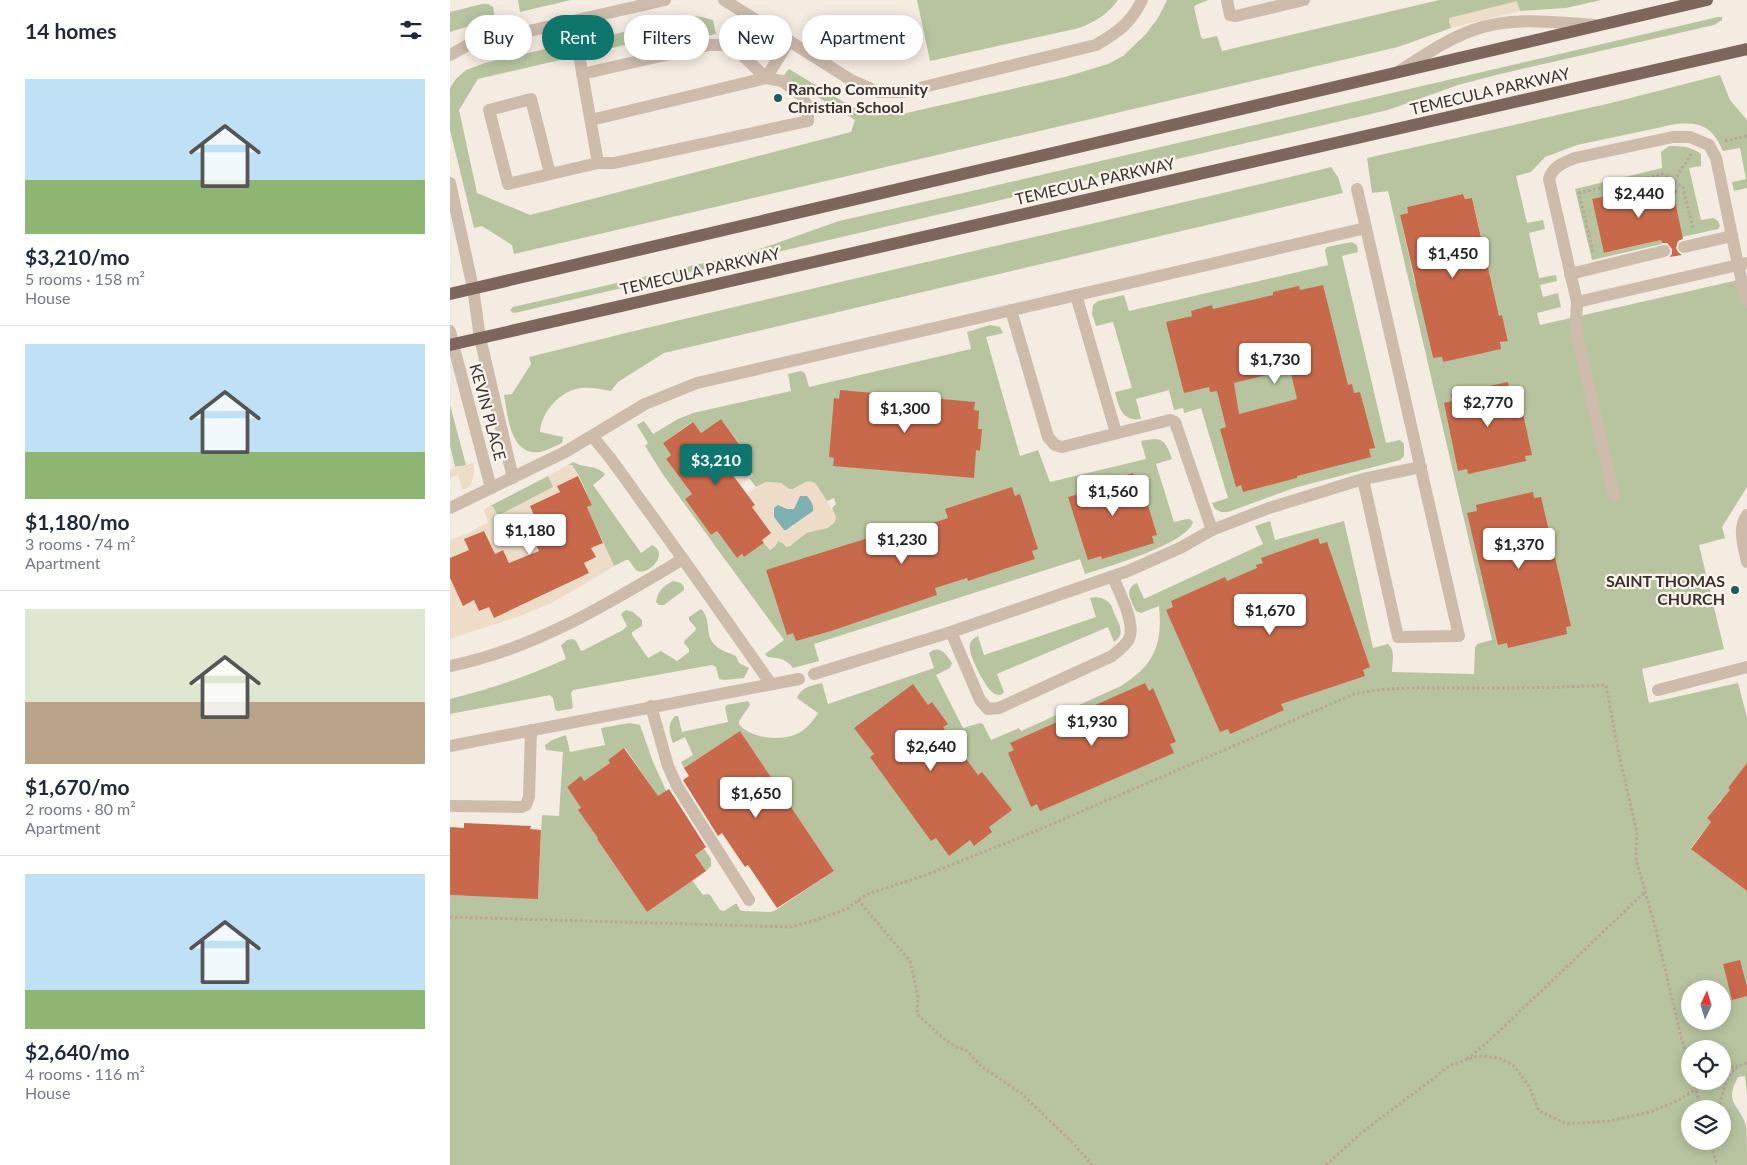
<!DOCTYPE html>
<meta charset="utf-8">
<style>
:root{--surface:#fff;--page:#f6f6f7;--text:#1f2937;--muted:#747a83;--line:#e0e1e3;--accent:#0f766e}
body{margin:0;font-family:Lato,sans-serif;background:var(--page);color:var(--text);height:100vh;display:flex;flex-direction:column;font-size:19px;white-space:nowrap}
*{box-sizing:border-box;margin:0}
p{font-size:16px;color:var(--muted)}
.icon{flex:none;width:28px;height:28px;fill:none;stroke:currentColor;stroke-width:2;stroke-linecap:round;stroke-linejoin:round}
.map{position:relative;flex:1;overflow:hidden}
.drawer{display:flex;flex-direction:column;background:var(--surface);width:450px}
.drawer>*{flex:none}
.top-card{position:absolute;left:15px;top:15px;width:475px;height:45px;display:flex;gap:10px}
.needle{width:32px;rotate:4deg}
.controls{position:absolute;left:1231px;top:980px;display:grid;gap:10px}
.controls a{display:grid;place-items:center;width:50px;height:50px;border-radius:50%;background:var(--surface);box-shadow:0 2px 12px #0003;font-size:25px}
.price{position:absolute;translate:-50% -42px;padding:0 11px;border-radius:5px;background:#fff;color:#222;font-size:16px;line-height:32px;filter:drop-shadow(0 1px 2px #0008)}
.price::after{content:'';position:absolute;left:50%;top:30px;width:15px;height:11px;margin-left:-8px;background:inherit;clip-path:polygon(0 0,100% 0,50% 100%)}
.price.selected{background:var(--accent);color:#fff}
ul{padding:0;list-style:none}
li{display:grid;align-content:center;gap:10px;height:265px;padding:0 25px}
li+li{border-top:1px solid var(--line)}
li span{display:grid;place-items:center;height:155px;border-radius:0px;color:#555}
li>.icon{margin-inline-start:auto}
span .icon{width:90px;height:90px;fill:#fffc;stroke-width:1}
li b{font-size:21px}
h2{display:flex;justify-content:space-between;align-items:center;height:60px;padding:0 25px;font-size:21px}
.tag{padding:0 18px;border-radius:22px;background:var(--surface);box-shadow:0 2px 12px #0003;font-size:18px;line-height:45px}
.tag.selected{background:var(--accent);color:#fff}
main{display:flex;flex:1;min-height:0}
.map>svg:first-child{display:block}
.green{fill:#b8c4a0;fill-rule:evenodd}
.plaza{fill:#ecdcc8;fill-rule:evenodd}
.water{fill:#7fb0b2}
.building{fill:#c8694b;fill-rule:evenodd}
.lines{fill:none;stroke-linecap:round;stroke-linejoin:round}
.path{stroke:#b9a596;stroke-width:3;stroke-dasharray:2.5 2.5;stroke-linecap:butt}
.service{stroke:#cdbbac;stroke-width:12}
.minor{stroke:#cdbbac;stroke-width:12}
.primary{stroke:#7d675c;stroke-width:12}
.poi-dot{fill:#1f5a5e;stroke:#fbf5ee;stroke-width:2}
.labels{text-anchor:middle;stroke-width:4.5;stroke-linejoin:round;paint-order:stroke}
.poi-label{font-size:16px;font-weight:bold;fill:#3b302b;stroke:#fbf5ee;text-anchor:start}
.street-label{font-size:16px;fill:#3b302b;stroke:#fbf5ee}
</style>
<main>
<section class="drawer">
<h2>14 homes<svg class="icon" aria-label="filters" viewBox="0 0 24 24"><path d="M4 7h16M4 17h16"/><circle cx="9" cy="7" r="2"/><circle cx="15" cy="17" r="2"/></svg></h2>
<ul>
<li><span style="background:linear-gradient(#bfe0f5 65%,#8fb573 0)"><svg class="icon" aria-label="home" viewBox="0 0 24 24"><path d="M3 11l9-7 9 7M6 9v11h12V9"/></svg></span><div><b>$3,210/mo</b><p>5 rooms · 158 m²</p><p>House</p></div></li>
<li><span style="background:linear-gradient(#bfe0f5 70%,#8fb573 0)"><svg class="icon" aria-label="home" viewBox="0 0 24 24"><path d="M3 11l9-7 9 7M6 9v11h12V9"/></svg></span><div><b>$1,180/mo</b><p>3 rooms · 74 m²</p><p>Apartment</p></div></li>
<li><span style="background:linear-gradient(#dfe7d0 60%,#b9a48a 0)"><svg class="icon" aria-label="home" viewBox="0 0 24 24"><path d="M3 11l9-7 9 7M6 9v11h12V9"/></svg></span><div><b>$1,670/mo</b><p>2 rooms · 80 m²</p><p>Apartment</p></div></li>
<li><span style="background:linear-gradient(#bfe0f5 75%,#8fb573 0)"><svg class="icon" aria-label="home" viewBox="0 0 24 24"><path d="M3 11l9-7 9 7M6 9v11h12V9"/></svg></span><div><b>$2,640/mo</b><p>4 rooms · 116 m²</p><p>House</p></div></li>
</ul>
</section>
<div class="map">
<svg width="1297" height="1165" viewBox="0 0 1297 1165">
<rect width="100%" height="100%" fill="#f4ebe1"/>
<g class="green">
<polygon points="68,0 121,0 70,12"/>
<path d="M467,0H668C658,14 645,22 629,28L480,61Z"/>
<polygon points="717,0 758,0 746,5 744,7 751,37 753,39 767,36 772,51 989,0 1151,0 1116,8 1070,11 1068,5 999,21 1001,28 948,47 64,254 62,245 32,226 24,228 0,130 0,88 6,79 16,70 35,63 117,44 119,58 28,79 9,110 27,193 80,215 401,132 405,120 335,77 334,75 339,69 402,107 435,114 452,114 615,77 658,64 673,56 696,34 708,18"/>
<polygon points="32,4 38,4 43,7 45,18 0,32 0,12"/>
<polygon points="243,16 252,17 263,20 266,34 256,36 257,42 253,42 238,30 141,53 139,40"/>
<polygon points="1268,17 1272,17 1272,20 1264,25 1046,75 1008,85 938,110 69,312 63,313 60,310 63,307 301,252 389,221 535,188"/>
<path d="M292,37L312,50C301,59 288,44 277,41Z"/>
<path d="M1270,75L1280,100L1297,120V188L1284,191L1282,182L1296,179L1290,148L1273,151C1262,127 1252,122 1226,124L1127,145L1095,157L1081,172L1066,176L1077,223L1093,220L1095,229L1079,233L1089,278L1106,275L1107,281L1090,285L1093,297L1108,293L1111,307L1087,313L1090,325L1297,278V487L1272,527L1275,538L1249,545L1274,649L1192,669L1199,703L1288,683L1297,717V766L1278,788L1284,793L1275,804L1271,800L1257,818L1261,822L1241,848L1297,891V1095L1295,1076L1288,1077C1274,1103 1288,1103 1296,1125C1297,1133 1297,1155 1297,1165H0V895L88,898L92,815L109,816L113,752L96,750L95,745L102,740L116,735L120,752L155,745L151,728L180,723L190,725L203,762L219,797L261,859V866L256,871L245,855L248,852L204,799L203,789L175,748L158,760L160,763L134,781L131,777L117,787L131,808L153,834L147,839L197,912L242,880L253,895L258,894L260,895L270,910L274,911L285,904H287L290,910L293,911L320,912L324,911L384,871L290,731L234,768L231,762L243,755L235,737L223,743C219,733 217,724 225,716H228L232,732L278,722L275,707L277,705L298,701L300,705L289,721V724C301,740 337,742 352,731C359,726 364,720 368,713L347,698C351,687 361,686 372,683L378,704L484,668L479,653C490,644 496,654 502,663L500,668L486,675L513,728L530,723L533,724L541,740L569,728L571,731L671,686C704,665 713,645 709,606L691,613L686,611C681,601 673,589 687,583L694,599L813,544L805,526L820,521L825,540L894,521L923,648L938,644C946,651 942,662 942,672L1024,674L1025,648L1027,644L1042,640L938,191L922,193L917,158L1161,103ZM1013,194L1015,199L1022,198L1038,266L1030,268L1049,316H1052L1058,340L993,362L992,357L983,358L968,291L974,282L965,283L950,215L958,213L957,207ZM1240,989H1272V1021H1240ZM1240,1049H1272V1081H1240ZM1240,1109H1272V1141H1240Z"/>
<path d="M1219,146C1232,146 1240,146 1251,154V166L1239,168L1251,220L1263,218L1268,221L1270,226L1268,229L1232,237L1224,196L1227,191L1211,182L1205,191L1142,200L1155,253L1211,240L1212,244L1142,260L1125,189L1212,168L1211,152Z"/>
<path d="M881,167L888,177L893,193L214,353L168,382L161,391C150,389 136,386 126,389C107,394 91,414 90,432L113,437L112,443C105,446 98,450 90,452C60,456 58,416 54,395L62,394L81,364L79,357C346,290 614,232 881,167Z"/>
<path d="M902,242L907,245L908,252L892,256L936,443L950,440L954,444V456L950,460L844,488L778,512H771L765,509L762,503L778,498L751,408L734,413L733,408L724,410L719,390L686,399L691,419C672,422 669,407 665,392L682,388L663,322L646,326L642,314L643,305L648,301L674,295L679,311L878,265L875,250L877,247Z"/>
<path d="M540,325L550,327L553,333L536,337L570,456L588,450L600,482L696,459L691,441C712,437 715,439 722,459L706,464L724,522L737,519H740L743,522C737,544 657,567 635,574L630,559L364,644L369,661L343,668C337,659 328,658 318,657L315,654L334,640L214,476L195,446L198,443L187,425L194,421L203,434L228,419L243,413L341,391L338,374L351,371L355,373L359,387L521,349L517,332ZM271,419L292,447L286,452L303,475L299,478L306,487L316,482L331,483L339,489H343L356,482L365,483L377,501L384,498L386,504L382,508L386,517L356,533L340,546L328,541L325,546L320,550L314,543L294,557L292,554L287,558L267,531L261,535L235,499L242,494L216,459L221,455L213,443L242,422L251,433Z"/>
<polygon points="0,405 16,465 5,467 0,445"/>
<path d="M123,462C133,468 147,465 155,474L153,477L143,485L191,553L202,545C221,554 196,578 186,570C184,568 181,563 179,560H176L164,566L137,507L142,505L129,476L122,465H118Z"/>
<polygon points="98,476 104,487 47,516 43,507 40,506"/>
<path d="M223,581L231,583L234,587V590L214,605H209L206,602C208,591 213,586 223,581Z"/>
<path d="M646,597C651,598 656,599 660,604C662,606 663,611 665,615C669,624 676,635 664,642L658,627L547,674L554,692L551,695C547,695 544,694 541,691C534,684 517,653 520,644C521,640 524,638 528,636L534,655L646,617L640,598Z"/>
<path d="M251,609C262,620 254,635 265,645C270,651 280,653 286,656L289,663L299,668L294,678L275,680L269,679L266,667L262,665L123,690L121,693L123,707L121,709L107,711L105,709L103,698L100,695L0,714V699C40,689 78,676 116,659L111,645L117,640L123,639L126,641L131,651L134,650L173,630L177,626L171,614L176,610L183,612L192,620V626L182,632V635L198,658L211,651L227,661L239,652V649L234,643L235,640L245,631L246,628L239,620V617Z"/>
</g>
<g class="plaza">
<polygon points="1067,1 1070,11 1001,28 999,18"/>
<polygon points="286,452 303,476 290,485 278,469 274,472 269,465"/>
<polygon points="24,463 24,473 21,485 15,489 12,489 8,475 0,478 0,470"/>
<polygon points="118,465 121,465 129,476 107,485 111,495 99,497 80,506 92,534 83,538 89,551 60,565 53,550 45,554 34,531 15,539 19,550 0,558 0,540 19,533 38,522 34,511 35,509 40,506 43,507 48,516 103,487 98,476"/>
<path d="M361,481L365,483L379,505L386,517L385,522L378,528L356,533L340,546L336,547L332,542L328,541L320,550L312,540L320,533L302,507L305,505L297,494L316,482L331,483L339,489H343L356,482ZM350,496H357L343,527L324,517L323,510L331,506L337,509H344Z"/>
<polygon points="153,543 164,566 140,581 99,604 67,617 0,639 0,578 13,605 24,600 29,611 39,607 44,618 139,573 134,563 145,557 141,548"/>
</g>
<path class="water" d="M350,496H357C361,501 364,505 363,511L336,530H334L324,517V508L328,505L337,509H344Z"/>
<g class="building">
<polygon points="1215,184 1227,191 1224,196 1233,239 1228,241 1226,248 1228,252 1232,255 1219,257 1222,254 1222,249 1217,243 1212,243 1211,240 1154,253 1142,199"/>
<polygon points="1013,194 1015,199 1022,198 1049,316 1052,315 1058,341 1050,342 1051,349 993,362 992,357 983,358 950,215 958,213 957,207"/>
<path d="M873,285L898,385L902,384L904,393L910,392L925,448L919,449L921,457L847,476V478L793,492L791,485L786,487L770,429L776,427L767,391L760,392L759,387L734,393L716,322L742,316L741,311L762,305L763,309L823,295V292L849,286L850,290ZM840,369L847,399L789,414L784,383Z"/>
<polygon points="1058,382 1059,388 1067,386 1082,455 1075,456 1076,461 1018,474 1017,469 1008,471 994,403 1002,401 1001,394"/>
<polygon points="390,390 525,402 524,410 529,411 528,429 532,429 530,451 526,450 524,478 383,466 384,458 379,457 384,398 389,399"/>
<polygon points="271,419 292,448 273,462 305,505 302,507 321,533 312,540 314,543 294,557 292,554 287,558 267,531 261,535 235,499 242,494 216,459 221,455 213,443 243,422 251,433"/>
<polygon points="683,473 685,480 690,479 707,535 702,536 704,543 652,559 651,556 638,560 618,497 632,493 631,489"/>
<polygon points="128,476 142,505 137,507 153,543 141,548 146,557 134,563 139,573 44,618 39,607 29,611 24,600 13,606 0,578 0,558 19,550 14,539 34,531 45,554 53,550 59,563 89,551 83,538 92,534 80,506 110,492 107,486"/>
<polygon points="562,487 565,496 570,494 588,549 582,551 585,559 518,581 517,578 485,588 487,595 381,631 346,641 343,633 337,635 316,570 463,524 464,529 498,518 495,509"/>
<polygon points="1083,492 1084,498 1091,497 1121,626 1116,627 1117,634 1058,648 1057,643 1048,645 1017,513 1027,511 1026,505"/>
<polygon points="868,538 870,544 877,542 920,667 913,670 915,676 831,704 834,710 780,734 778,729 770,732 716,610 723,607 721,601 775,577 777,581 807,568 806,565 813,563 811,558"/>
<polygon points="695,683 699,691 703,688 726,742 720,744 724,753 590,811 587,804 581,807 558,753 564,750 560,743"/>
<polygon points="463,684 478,705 482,702 498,724 493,727 508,748 528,775 532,772 562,810 539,827 542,832 524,846 520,840 499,856 486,838 481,841 420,757 424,754 404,728"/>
<polygon points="290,731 384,871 327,908 298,865 295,867 272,833 268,836 233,780 239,776 234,768"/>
<polygon points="174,748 208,796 219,789 256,847 245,855 256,871 197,912 147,839 148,838 128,810 131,808 117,787 131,776 134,781 160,763 158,760"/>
<polygon points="1297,763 1297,891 1241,849 1261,822 1257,818 1280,790 1278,788"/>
<polygon points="14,823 81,826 80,829 91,830 88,899 0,895 0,827 14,828"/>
<polygon points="1290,960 1297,987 1297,996 1282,1000 1273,964"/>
</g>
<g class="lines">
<g class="path">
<polyline points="1275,141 1297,136"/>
<polyline points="1224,181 1241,154"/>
<polyline points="1143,252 1129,193 1212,174 1233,187 1243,229"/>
<polyline points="408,900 460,961 468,996 467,1014 492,1037 506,1047 517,1051 531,1066 572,1094 623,1143 642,1165"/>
<path d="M0,917L341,927L366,920L397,909L415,895L476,875L586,831L904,694C940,686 978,688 1014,688C1062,688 1108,688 1156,685L1168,750L1187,833L1186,860L1205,926L1231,1037L1240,1068"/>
<polyline points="1017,1059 1040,1040 1195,892"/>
<polyline points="1272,1071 1287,1065"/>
<polyline points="1244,1081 1251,1109"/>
<path d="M1268,1109C1275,1090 1275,1068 1297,1063"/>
<polyline points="1260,1141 1267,1165"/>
<polyline points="876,1165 911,1133 1001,1065 1028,1056 1049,1058 1063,1065 1079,1086 1089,1111 1117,1124 1160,1121 1200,1112 1229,1100 1246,1089"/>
</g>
<g class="service">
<polyline points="777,0 780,15 786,16 854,0"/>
<path d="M949,71C973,56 996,40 1023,30C1062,16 1104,22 1145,25"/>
<polyline points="132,74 259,45 275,45 291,54 316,78 339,41"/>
<polyline points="141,120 316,78 332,81 352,96 358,108 358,121 164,163 148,163"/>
<polyline points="100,174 81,99 39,110 58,184 148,163 123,21"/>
<polyline points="907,189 916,228"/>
<polyline points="1234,247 1282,236"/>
<path d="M1297,263L1288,265L1127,302L1099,179C1103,166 1113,163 1125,158L1223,137H1240L1259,145L1266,158L1288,265L1297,302"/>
<polyline points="1120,274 1214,251"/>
<polyline points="626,295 666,433"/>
<polyline points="1127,302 1126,322 1128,339 1164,496"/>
<polyline points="561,310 598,437 605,445 612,447 720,420 725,422 762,530"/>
<polyline points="30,338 63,478"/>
<polyline points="3,344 41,488"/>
<polyline points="0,508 115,452 195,404 247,383 916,228 1009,636 948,637 913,479"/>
<path d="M1297,515C1287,529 1294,546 1297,562"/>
<polyline points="233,559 321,684"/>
<path d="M501,632L530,700L538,709L549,708L662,656C668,651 675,646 679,639C686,623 669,592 663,577"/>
<path d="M0,666C85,649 159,603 233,559L161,459L142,436"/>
<polyline points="364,674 501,632 678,571 730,548 762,530 819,508 913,479 971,467"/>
<polyline points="1208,690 1297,667"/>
<polyline points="201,706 218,766 227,786 299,900"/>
<polyline points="0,746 349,679"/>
<polyline points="0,806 72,807 76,805 79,797 81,730"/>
</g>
<g class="minor">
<path d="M274,0L401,80L428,92H453L646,45C668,32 681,23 692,0"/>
<polyline points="0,55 18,45 215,0"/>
<polyline points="0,183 23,288 30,338"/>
<polyline points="0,331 3,344"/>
</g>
<g class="primary">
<polyline points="0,294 1257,0"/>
<polyline points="0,345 1297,49"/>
</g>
</g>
<g class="poi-dot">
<circle cx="328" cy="98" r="5"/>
<circle cx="1285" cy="590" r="5"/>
</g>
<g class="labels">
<g class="poi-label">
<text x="338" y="95">Rancho Community<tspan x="338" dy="18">Christian School</tspan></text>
<text x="1275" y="587" text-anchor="end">SAINT THOMAS<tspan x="1275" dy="18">CHURCH</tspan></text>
</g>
<g class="street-label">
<text transform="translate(1040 91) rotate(-13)" y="6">TEMECULA PARKWAY</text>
<text transform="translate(645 181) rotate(-13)" y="6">TEMECULA PARKWAY</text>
<text transform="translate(250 271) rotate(-13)" y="6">TEMECULA PARKWAY</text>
<text transform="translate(38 412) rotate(75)" y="6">KEVIN PLACE</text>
</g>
</g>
</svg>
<div class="controls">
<a><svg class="needle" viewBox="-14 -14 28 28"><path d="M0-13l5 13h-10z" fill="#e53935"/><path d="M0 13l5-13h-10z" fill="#747a83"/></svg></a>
<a><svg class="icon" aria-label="locate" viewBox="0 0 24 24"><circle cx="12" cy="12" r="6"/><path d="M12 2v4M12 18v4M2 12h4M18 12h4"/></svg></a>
<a><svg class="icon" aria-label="layers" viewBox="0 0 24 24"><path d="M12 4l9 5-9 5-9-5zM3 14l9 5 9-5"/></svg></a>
</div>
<b class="price" style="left:1189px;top:219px">$2,440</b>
<b class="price" style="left:1003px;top:279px">$1,450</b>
<b class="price" style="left:825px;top:385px">$1,730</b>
<b class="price" style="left:1038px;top:428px">$2,770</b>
<b class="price" style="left:455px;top:434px">$1,300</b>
<b class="price selected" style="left:266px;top:486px">$3,210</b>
<b class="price" style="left:663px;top:517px">$1,560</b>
<b class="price" style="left:80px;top:556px">$1,180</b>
<b class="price" style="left:452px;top:565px">$1,230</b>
<b class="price" style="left:1069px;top:570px">$1,370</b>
<b class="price" style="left:820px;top:636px">$1,670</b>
<b class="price" style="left:642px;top:747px">$1,930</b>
<b class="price" style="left:481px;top:772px">$2,640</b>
<b class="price" style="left:306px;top:819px">$1,650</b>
<div class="top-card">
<a class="tag">Buy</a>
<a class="tag selected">Rent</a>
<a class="tag">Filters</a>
<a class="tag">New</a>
<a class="tag">Apartment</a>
</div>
</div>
</main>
